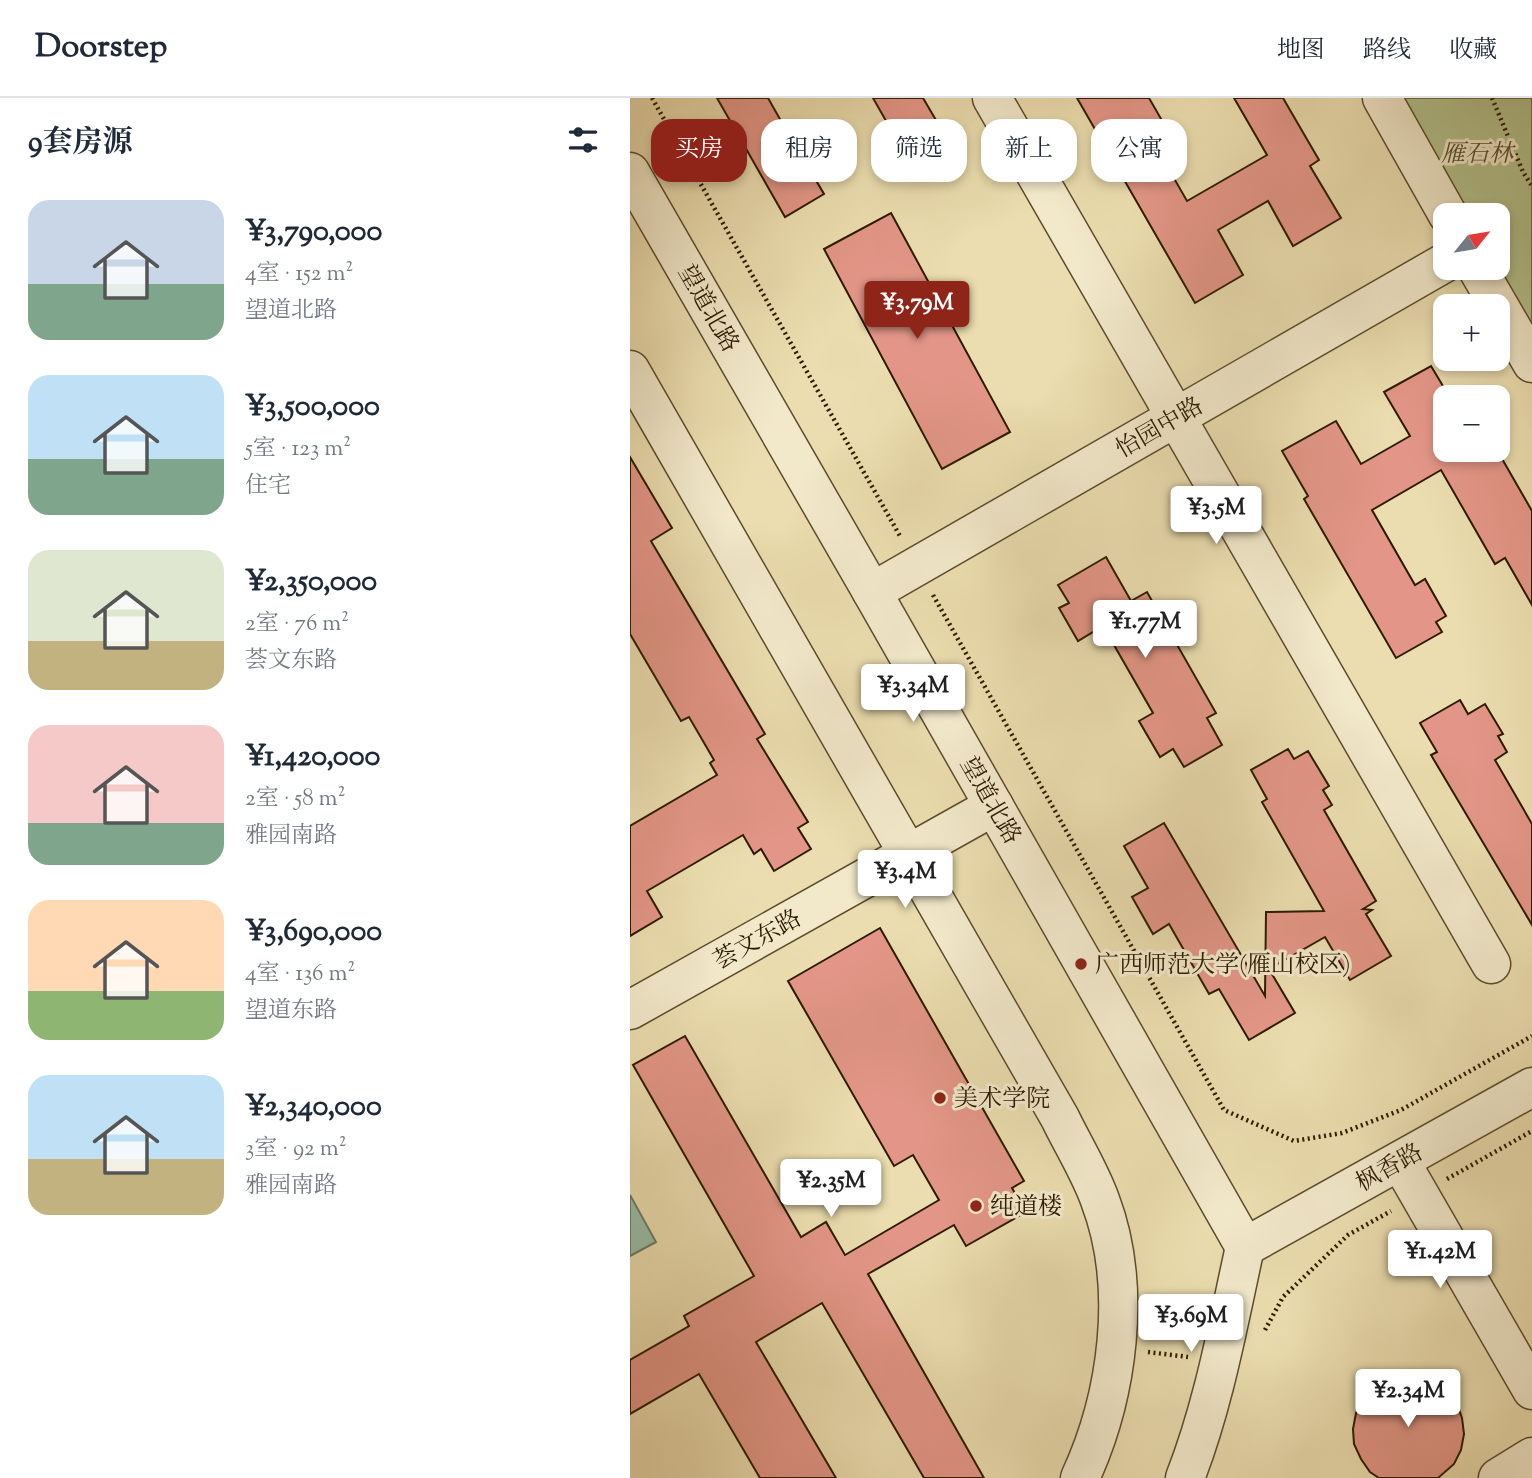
<!DOCTYPE html>
<html lang="zh">
<meta charset="utf-8">
<style>
:root{--surface:#fff;--page:#f6f6f7;--text:#1f2937;--muted:#747a83;--line:#e0e1e3;--accent:#8f2418}
body{margin:0;font-family:"Sorts Mill Goudy","Noto Serif SC",serif;background:var(--page);color:var(--text);height:100vh;display:flex;flex-direction:column;font-size:26px;white-space:nowrap}
*{box-sizing:border-box;margin:0}
p{font-size:23px;color:var(--muted)}
.icon{flex:none;width:38px;height:38px;fill:none;stroke:currentColor;stroke-width:2;stroke-linecap:round;stroke-linejoin:round}
.map{position:relative;flex:1;overflow:hidden}
.side{display:flex;flex-direction:column;background:var(--surface);width:630px}
.side>*{flex:none}
.guide{position:absolute;left:21px;top:21px;width:665px;height:63px;display:flex;gap:14px}
.needle{width:46px;rotate:60deg}
.fabs{position:absolute;left:803px;top:105px;display:grid;gap:14px}
.fabs a{display:grid;place-items:center;width:77px;height:77px;border-radius:14px;background:var(--surface);box-shadow:0 4px 10px #0003;font-size:35px}
.price{position:absolute;translate:-50% -60px;padding:0 16px;border-radius:7px;background:#fff;color:#222;font-size:23px;line-height:46px;filter:drop-shadow(0 2px 4px #0008)}
.price::after{content:'';position:absolute;left:50%;top:42px;width:21px;height:16px;margin-left:-10px;background:inherit;clip-path:polygon(0 0,100% 0,50% 100%)}
.price.active{background:var(--accent);color:#fff}
ul{padding:0;list-style:none}
li{display:flex;align-items:center;gap:21px;height:175px;padding:0 28px}
li span{display:grid;place-items:center;flex:none;width:196px;height:140px;border-radius:21px;color:#555}
li>.icon{margin-inline-start:auto}
span .icon{width:84px;height:84px;fill:#fffc;stroke-width:1}
li b{font-size:30px}
h2{display:flex;justify-content:space-between;align-items:center;height:84px;padding:0 28px;font-size:30px}
.chip{padding:0 24px;border-radius:21px;background:var(--surface);box-shadow:0 4px 10px #0003;font-size:24px;line-height:63px}
.chip.active{background:var(--accent);color:#fff}
header{display:flex;align-items:center;gap:42px;box-sizing:border-box;height:98px;padding:0 35px;background:var(--surface);border-bottom:2px solid var(--line)}
header strong{font-size:33px}
nav{display:flex;gap:38px;margin-inline-start:auto;font-size:24px}
main{display:flex;flex:1;min-height:0}
.map>svg:first-child{display:block}
.green{fill:#b3c28d;stroke:#706e46;stroke-width:2}
.water{fill:#99bda7;stroke:#6e7c64;stroke-width:2}
.building{fill:#e39687;stroke:#2d1b00;stroke-width:2}
.lines{fill:none;stroke-linecap:round;stroke-linejoin:round}
.minor-casing{stroke:#5c4c2c;stroke-width:41}
.path{stroke:#2d1b00;stroke-width:4.5;stroke-dasharray:2 3.5;stroke-linecap:butt}
.minor{stroke:#f2e9cb;stroke-width:38}
.poi-dot{fill:#8f2418;stroke:#f2e9cb;stroke-width:2.5}
.labels{text-anchor:middle;stroke-width:6;stroke-linejoin:round;paint-order:stroke}
.park-label{font-size:24px;font-style:italic;fill:#554d2a;stroke:#f2e9cb}
.street-label{font-size:24px;fill:#2d1b00;stroke:#f2e9cb}
.poi-label{font-size:24px;fill:#2d1b00;stroke:#f2e9cb;text-anchor:start}
</style>
<header>
<strong>Doorstep</strong>
<nav><a>地图</a><a>路线</a><a>收藏</a></nav>
</header>
<main>
<section class="side">
<h2>9套房源<svg class="icon" aria-label="filters" viewBox="0 0 24 24"><path d="M4 7h16M4 17h16"/><circle cx="9" cy="7" r="2"/><circle cx="15" cy="17" r="2"/></svg></h2>
<ul>
<li><span style="background:linear-gradient(#c9d6e8 60%,#7fa58c 0)"><svg class="icon" aria-label="home" viewBox="0 0 24 24"><path d="M3 11l9-7 9 7M6 9v11h12V9"/></svg></span><div><b>¥3,790,000</b><p>4室 · 152 m²</p><p>望道北路</p></div></li>
<li><span style="background:linear-gradient(#bfe0f5 60%,#7fa58c 0)"><svg class="icon" aria-label="home" viewBox="0 0 24 24"><path d="M3 11l9-7 9 7M6 9v11h12V9"/></svg></span><div><b>¥3,500,000</b><p>5室 · 123 m²</p><p>住宅</p></div></li>
<li><span style="background:linear-gradient(#dfe7d0 65%,#c2b280 0)"><svg class="icon" aria-label="home" viewBox="0 0 24 24"><path d="M3 11l9-7 9 7M6 9v11h12V9"/></svg></span><div><b>¥2,350,000</b><p>2室 · 76 m²</p><p>荟文东路</p></div></li>
<li><span style="background:linear-gradient(#f6c9c9 70%,#7fa58c 0)"><svg class="icon" aria-label="home" viewBox="0 0 24 24"><path d="M3 11l9-7 9 7M6 9v11h12V9"/></svg></span><div><b>¥1,420,000</b><p>2室 · 58 m²</p><p>雅园南路</p></div></li>
<li><span style="background:linear-gradient(#ffd9b3 65%,#8fb573 0)"><svg class="icon" aria-label="home" viewBox="0 0 24 24"><path d="M3 11l9-7 9 7M6 9v11h12V9"/></svg></span><div><b>¥3,690,000</b><p>4室 · 136 m²</p><p>望道东路</p></div></li>
<li><span style="background:linear-gradient(#bfe0f5 60%,#c2b280 0)"><svg class="icon" aria-label="home" viewBox="0 0 24 24"><path d="M3 11l9-7 9 7M6 9v11h12V9"/></svg></span><div><b>¥2,340,000</b><p>3室 · 92 m²</p><p>雅园南路</p></div></li>
</ul>
</section>
<div class="map">
<svg width="902" height="1380" viewBox="0 0 902 1380">
<rect width="100%" height="100%" fill="#ebddaf"/>
<filter id="stains"><feTurbulence type="fractalNoise" baseFrequency=".00286" numOctaves="4"/><feColorMatrix values="0 0 0 0 .2 0 0 0 0 .09 0 0 0 0 .02 0 0 0 .5 -.17"/></filter>
<radialGradient id="worn" r=".72"><stop offset=".6" stop-color="#630" stop-opacity="0"/><stop offset="1" stop-color="#630" stop-opacity=".3"/></radialGradient>
<polygon class="green" points="752,0 902,0 902,265 868,170 868,117 818,117"/>
<polygon class="water" points="0,1097 26,1144 0,1158"/>
<g class="building">
<polygon points="87,0 138,0 159,37 174,27 202,75 187,84 194,96 155,119"/>
<polygon points="243,0 293,0 310,29 272,51"/>
<polygon points="447,0 519,0 534,26 518,35 557,103 637,57 604,0 653,0 689,62 680,68 711,120 663,148 638,103 588,132 613,177 565,205"/>
<polygon points="261,115 380,334 312,371 194,151"/>
<polygon points="801,268 816,293 816,352 867,352 902,413 902,507 875,460 865,466 811,372 742,412 785,487 795,481 816,518 806,524 812,534 766,560 674,401 678,398 652,353 706,323 731,366 780,338 754,294"/>
<polygon points="0,359 42,430 21,443 135,636 127,641 178,724 168,730 181,751 144,773 131,751 124,756 113,737 17,793 32,819 0,838 0,728 87,677 80,665 84,662 59,619 51,623 0,536"/>
<polygon points="476,459 501,503 517,494 586,615 577,620 592,647 554,669 543,651 530,659 509,623 523,615 473,528 448,543 429,510 439,505 428,487"/>
<polygon points="830,602 838,616 855,606 873,636 868,638 877,654 865,662 902,726 902,827 801,657 807,654 790,625"/>
<polygon points="658,651 664,661 678,653 699,688 693,692 702,707 694,712 746,803 733,811 742,812 736,816 761,858 720,882 695,839 639,871 665,915 619,942 589,891 579,896 539,826 523,836 502,799 518,790 494,748 534,725 635,898 636,814 694,813 632,704 637,701 621,672"/>
<polygon points="250,830 394,1083 382,1090 396,1114 336,1148 324,1127 238,1176 354,1380 294,1380 192,1205 126,1244 206,1380 130,1380 69,1276 0,1316 0,1262 59,1228 54,1218 124,1178 3,967 55,938 171,1139 196,1124 215,1157 309,1102 283,1057 264,1068 158,883"/>
<polygon points="773,1278 789,1278 804,1284 816,1293 827,1306 832,1320 834,1336 831,1352 824,1366 808,1380 749,1380 740,1374 731,1361 724,1346 723,1331 726,1315 733,1301 744,1289 758,1282"/>
</g>
<g class="lines">
<g class="minor-casing">
<g id="minor">
<polyline points="362,0 861,866"/>
<polyline points="752,0 818,117"/>
<polyline points="0,74 242,494 615,1149"/>
<polyline points="847,170 902,265"/>
<path d="M0,272L430,1020C443,1047 460,1074 470,1102C503,1189 488,1298 450,1380"/>
<polyline points="242,494 816,164"/>
<polyline points="0,912 364,708"/>
<polyline points="770,1063 902,1292"/>
<polyline points="615,1149 902,989"/>
<path d="M555,1380C584,1306 598,1226 615,1149"/>
<polyline points="868,1380 902,1359"/>
</g>
</g>
<g class="path">
<polyline points="22,0 270,438"/>
<polyline points="862,0 893,74 902,88"/>
<polyline points="303,497 594,1012 664,1043 712,1035 771,1012 902,938"/>
<polyline points="817,1081 902,1033"/>
<polyline points="635,1232 653,1199 718,1137 761,1113"/>
<polyline points="518,1254 558,1259"/>
</g>
<use href="#minor" class="minor"/>
</g>
<g class="poi-dot">
<circle cx="451" cy="866" r="7"/>
<circle cx="310" cy="1000" r="7"/>
<circle cx="346" cy="1108" r="7"/>
</g>
<g class="labels">
<g class="park-label">
<text x="847" y="63">雁石林</text>
</g>
<g class="street-label">
<text transform="translate(79 210) rotate(60)" y="8">望道北路</text>
<text transform="translate(529 329) rotate(-30)" y="8">怡园中路</text>
<text transform="translate(361 702) rotate(60)" y="8">望道北路</text>
<text transform="translate(127 841) rotate(-29)" y="8">荟文东路</text>
<text transform="translate(759 1069) rotate(-29)" y="8">枫香路</text>
</g>
<g class="poi-label">
<text x="465" y="874">广西师范大学(雁山校区)</text>
<text x="324" y="1008">美术学院</text>
<text x="360" y="1116">纯道楼</text>
</g>
</g>
<rect width="100%" height="100%" filter="url(#stains)"/>
<rect width="100%" height="100%" fill="url(#worn)"/>
</svg>
<div class="fabs">
<a><svg class="needle" viewBox="-14 -14 28 28"><path d="M0-13l5 13h-10z" fill="#e53935"/><path d="M0 13l5-13h-10z" fill="#747a83"/></svg></a>
<a>+</a>
<a>−</a>
</div>
<b class="price active" style="left:287px;top:243px">¥3.79M</b>
<b class="price" style="left:586px;top:448px">¥3.5M</b>
<b class="price" style="left:515px;top:562px">¥1.77M</b>
<b class="price" style="left:283px;top:626px">¥3.34M</b>
<b class="price" style="left:275px;top:812px">¥3.4M</b>
<b class="price" style="left:201px;top:1121px">¥2.35M</b>
<b class="price" style="left:810px;top:1192px">¥1.42M</b>
<b class="price" style="left:561px;top:1256px">¥3.69M</b>
<b class="price" style="left:778px;top:1331px">¥2.34M</b>
<div class="guide">
<a class="chip active">买房</a>
<a class="chip">租房</a>
<a class="chip">筛选</a>
<a class="chip">新上</a>
<a class="chip">公寓</a>
</div>
</div>
</main>
